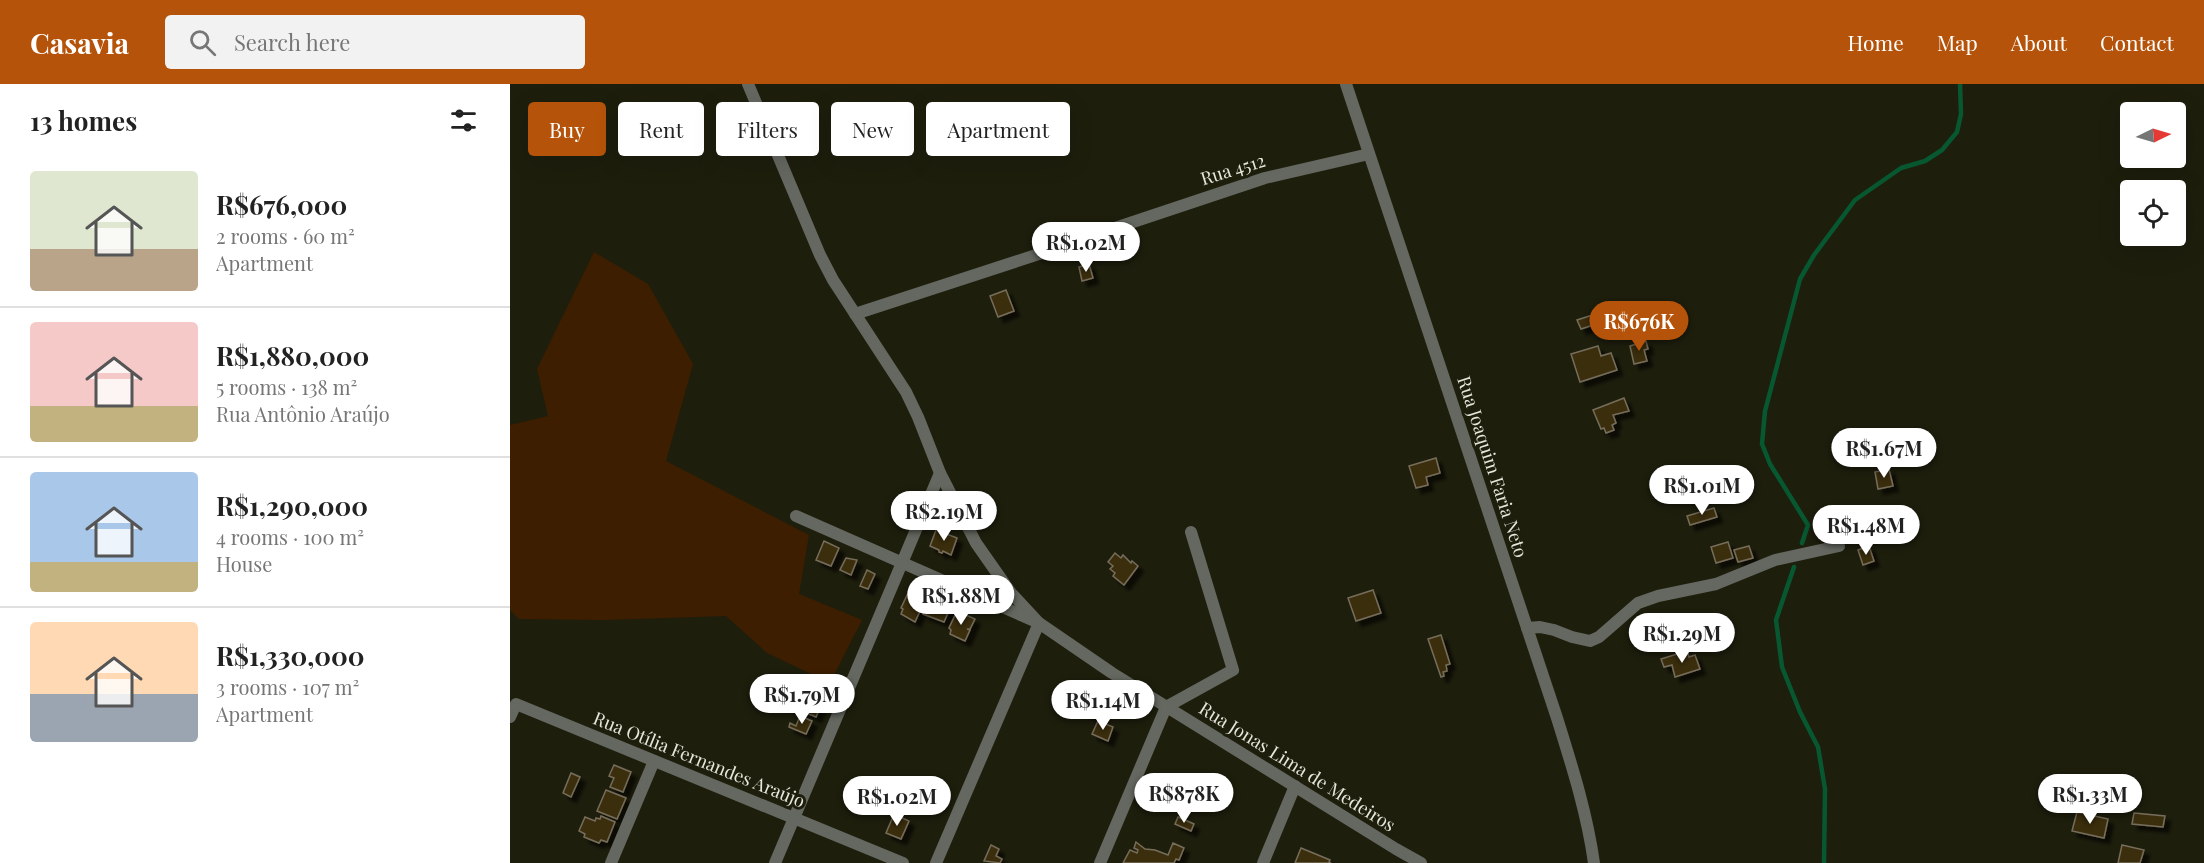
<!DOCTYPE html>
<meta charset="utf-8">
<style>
:root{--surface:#fff;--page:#f2f2f2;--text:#222;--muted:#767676;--line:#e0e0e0;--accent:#b45309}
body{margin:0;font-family:"Playfair Display",serif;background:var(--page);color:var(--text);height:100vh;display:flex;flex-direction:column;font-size:22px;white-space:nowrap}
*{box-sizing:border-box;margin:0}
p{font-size:20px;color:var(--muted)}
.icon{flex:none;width:33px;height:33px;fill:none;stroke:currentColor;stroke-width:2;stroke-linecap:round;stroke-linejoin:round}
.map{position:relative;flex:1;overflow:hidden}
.side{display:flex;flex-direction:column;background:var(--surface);width:510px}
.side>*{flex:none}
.guide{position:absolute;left:18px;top:18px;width:570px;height:54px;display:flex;gap:12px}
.needle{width:39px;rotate:85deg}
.controls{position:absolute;left:1610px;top:18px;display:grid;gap:12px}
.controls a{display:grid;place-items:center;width:66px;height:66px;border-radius:6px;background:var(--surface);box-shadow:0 6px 24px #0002;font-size:30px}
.price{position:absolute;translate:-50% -51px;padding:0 14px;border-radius:21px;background:#fff;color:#222;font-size:20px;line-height:39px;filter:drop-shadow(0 2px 3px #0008)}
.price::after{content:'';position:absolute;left:50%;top:36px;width:18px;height:14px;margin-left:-9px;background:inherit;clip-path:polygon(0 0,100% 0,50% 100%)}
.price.active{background:var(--accent);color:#fff}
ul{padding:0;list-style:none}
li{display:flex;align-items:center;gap:18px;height:150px;padding:0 30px}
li+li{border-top:2px solid var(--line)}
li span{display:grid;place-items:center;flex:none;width:168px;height:120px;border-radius:6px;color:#555}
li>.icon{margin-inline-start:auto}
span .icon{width:72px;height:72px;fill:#fffc;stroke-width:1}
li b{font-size:26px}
h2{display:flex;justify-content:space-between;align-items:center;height:72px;padding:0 30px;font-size:26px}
.chip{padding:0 21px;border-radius:6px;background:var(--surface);box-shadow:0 6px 24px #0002;font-size:21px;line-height:54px}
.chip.active{background:var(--accent);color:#fff}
header{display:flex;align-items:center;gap:36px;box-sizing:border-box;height:84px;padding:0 30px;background:var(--accent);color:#fff}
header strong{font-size:28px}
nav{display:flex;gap:33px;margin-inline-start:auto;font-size:21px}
.search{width:420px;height:54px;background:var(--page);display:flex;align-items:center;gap:15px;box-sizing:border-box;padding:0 21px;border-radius:6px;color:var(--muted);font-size:22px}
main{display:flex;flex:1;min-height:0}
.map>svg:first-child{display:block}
.green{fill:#3e1e00}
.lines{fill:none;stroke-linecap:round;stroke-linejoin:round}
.stream{stroke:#075830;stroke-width:4.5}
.building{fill:#3b2d10;stroke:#766d5a;stroke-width:1.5;filter:url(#shadow)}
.minor{stroke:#646860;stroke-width:12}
.labels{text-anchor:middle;stroke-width:6;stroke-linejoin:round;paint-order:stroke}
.street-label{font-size:18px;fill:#e6e6db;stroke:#1e1e0d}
</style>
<header>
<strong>Casavia</strong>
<div class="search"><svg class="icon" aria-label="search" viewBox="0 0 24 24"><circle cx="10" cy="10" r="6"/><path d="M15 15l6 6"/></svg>Search here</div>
<nav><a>Home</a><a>Map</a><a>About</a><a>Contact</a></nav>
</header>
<main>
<section class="side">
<h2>13 homes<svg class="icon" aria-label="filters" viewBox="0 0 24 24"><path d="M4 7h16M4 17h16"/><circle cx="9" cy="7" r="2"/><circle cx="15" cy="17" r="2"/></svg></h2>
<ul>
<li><span style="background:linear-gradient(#dfe7d0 65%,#b9a48a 0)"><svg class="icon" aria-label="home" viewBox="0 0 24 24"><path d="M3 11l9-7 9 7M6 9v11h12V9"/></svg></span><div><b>R$676,000</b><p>2 rooms · 60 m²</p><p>Apartment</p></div></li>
<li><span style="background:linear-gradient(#f6c9c9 70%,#c2b280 0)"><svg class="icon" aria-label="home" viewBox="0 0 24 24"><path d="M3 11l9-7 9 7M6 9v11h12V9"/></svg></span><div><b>R$1,880,000</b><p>5 rooms · 138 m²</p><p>Rua Antônio Araújo</p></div></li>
<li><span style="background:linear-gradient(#a9c7e8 75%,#c2b280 0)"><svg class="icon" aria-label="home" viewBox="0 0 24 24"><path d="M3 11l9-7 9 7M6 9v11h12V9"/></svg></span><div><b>R$1,290,000</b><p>4 rooms · 100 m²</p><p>House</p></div></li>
<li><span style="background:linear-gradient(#ffd9b3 60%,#9aa5b1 0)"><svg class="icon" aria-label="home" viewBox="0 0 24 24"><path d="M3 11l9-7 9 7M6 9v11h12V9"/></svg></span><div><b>R$1,330,000</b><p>3 rooms · 107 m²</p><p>Apartment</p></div></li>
</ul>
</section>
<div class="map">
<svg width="1694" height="779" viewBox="0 0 1694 779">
<defs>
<filter id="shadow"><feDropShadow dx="5.5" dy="5.5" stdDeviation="1.5" flood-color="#0009"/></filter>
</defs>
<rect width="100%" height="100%" fill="#1e1e0d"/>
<polygon class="green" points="84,168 138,200 183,280 156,377 299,451 289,510 352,536 320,599 257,569 216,532 94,536 9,535 0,526 0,341 38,332 27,285"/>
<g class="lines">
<g class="stream">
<polyline points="1292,459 1298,441 1260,380 1252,360 1255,327 1290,195 1304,171 1345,116 1391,84 1415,77 1432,66 1447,48 1451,30 1450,0"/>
<polyline points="1284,483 1266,536 1272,583 1290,628 1308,663 1315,705 1314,779"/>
</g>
</g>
<g class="building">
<polygon points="579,180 583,194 572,197 569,183"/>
<polygon points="496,206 504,227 488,233 480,212"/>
<polygon points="1092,228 1095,237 1071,245 1067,236"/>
<polygon points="1136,257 1138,265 1134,266 1137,277 1124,280 1120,262"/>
<polygon points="1088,262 1091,272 1101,269 1107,286 1070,298 1061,270"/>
<polygon points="1114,314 1119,327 1103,331 1106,339 1102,341 1104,346 1096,349 1094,344 1091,345 1083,326"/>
<polygon points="926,374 930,389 916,393 918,401 906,404 899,382"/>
<polygon points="1379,385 1383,402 1368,405 1365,388"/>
<polygon points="1204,424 1207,433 1180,441 1177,432"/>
<polygon points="426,446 447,454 441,471 433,467 432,469 429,468 429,466 420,462"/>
<polygon points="314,457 329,464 321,482 306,476"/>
<polygon points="1218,458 1223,474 1206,479 1201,463"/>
<polygon points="1239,462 1243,474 1228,478 1224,466"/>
<polygon points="1359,462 1364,477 1353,481 1348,466"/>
<polygon points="605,469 611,474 613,471 621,479 622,477 628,482 614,501 603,492 605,489 600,485 603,482 598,478"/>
<polygon points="336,474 347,476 341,491 330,486"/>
<polygon points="357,486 365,490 358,505 350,502"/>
<polygon points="863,506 871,529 846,537 838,514"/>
<polygon points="399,507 416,515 411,527 406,526 410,527 405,538 391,530 393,525 391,524"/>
<polygon points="426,517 441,522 434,538 413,530 416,524 422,526"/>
<polygon points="447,527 465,535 460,545 457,545 460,546 455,557 440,550 441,546 439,544"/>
<polygon points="931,551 940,580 936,581 937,587 933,588 934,592 931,593 918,555"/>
<polygon points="1177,567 1179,573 1185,571 1190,585 1165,593 1162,581 1154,583 1151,575"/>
<polygon points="289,608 313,617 306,633 283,623"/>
<polygon points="576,609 591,615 583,632 569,626"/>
<polygon points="290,632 302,637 296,650 279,643 280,639 286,642"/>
<polygon points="588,637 603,643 598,657 582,650"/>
<polygon points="104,681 121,688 113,708 100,703 104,694 99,692"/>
<polygon points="61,689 70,693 61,713 53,709"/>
<polygon points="96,706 116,714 107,735 87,727"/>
<polygon points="1567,728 1598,735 1594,754 1562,747"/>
<polygon points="1624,729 1655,732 1653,743 1622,740"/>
<polygon points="384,730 399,737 391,755 376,749"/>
<polygon points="91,732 105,738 97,758 91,756 89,759 74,753 75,750 69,747 75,733 85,737 86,734 90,735"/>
<polygon points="668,733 684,740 681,747 665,740"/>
<polygon points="626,758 635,765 645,766 658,771 663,759 674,764 669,776 666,775 664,779 613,779 620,766 627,769 628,766 624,764"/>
<polygon points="481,761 489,765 486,772 492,775 490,779 474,777"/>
<polygon points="1612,761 1634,766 1630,779 1608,779"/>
<polygon points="791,764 820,776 819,778 821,779 785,779"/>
</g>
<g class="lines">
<g class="minor">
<polyline points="238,0 310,171 323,196 396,308 408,333 430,389 466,459 501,509 529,539 602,589 886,765 911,779"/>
<path d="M836,0L1047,634C1062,682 1077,729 1084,779"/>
<polyline points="599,146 755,94 859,70"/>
<polyline points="345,230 572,156"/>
<polyline points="286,432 529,539 426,779"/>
<polyline points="1017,544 1030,543 1044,546 1062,553 1080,557 1089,553 1128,519 1148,512 1206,500 1265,476 1329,462"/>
<polyline points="0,633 6,620 393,779"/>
<polyline points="101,779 144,677"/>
<polyline points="265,779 430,389"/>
<polyline points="590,779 656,623 723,586 681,448"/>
<polyline points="753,779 785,702"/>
</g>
</g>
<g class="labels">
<g class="street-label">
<text transform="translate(723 86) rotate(-17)" y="6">Rua 4512</text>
<text transform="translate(982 383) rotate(72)" y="6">Rua Joaquim Faria Neto</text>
<text transform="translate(189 676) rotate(22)" y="6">Rua Otília Fernandes Araújo</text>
<text transform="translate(787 683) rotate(32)" y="6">Rua Jonas Lima de Medeiros</text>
</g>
</g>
</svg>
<div class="controls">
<a><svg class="needle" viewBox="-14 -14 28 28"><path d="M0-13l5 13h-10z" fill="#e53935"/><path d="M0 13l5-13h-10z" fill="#767676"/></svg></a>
<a><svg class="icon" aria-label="locate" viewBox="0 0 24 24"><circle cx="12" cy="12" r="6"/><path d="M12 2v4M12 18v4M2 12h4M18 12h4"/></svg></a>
</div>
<b class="price" style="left:576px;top:189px">R$1.02M</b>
<b class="price active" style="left:1129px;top:268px">R$676K</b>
<b class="price" style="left:1374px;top:395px">R$1.67M</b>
<b class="price" style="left:1192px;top:432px">R$1.01M</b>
<b class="price" style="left:434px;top:458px">R$2.19M</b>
<b class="price" style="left:1356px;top:472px">R$1.48M</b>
<b class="price" style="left:451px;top:542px">R$1.88M</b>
<b class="price" style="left:1172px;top:580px">R$1.29M</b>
<b class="price" style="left:292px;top:641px">R$1.79M</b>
<b class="price" style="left:593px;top:647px">R$1.14M</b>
<b class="price" style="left:674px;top:740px">R$878K</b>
<b class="price" style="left:1580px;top:741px">R$1.33M</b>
<b class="price" style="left:387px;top:743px">R$1.02M</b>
<div class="guide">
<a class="chip active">Buy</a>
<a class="chip">Rent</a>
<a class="chip">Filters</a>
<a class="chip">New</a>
<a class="chip">Apartment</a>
</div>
</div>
</main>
